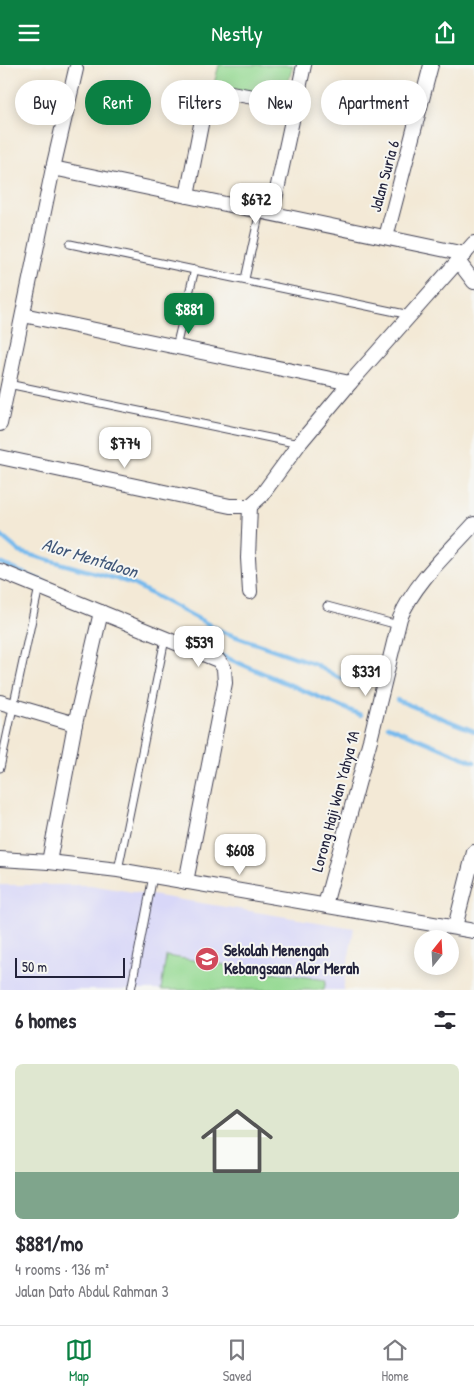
<!DOCTYPE html>
<meta charset="utf-8">
<style>
:root{--surface:#fff;--page:#f7f7f7;--text:#2b2b33;--muted:#7c7c81;--line:#e1e1e2;--accent:#0b8043}
body{margin:0;font-family:"Patrick Hand",sans-serif;background:var(--page);color:var(--text);height:100vh;display:flex;flex-direction:column;font-size:19px;white-space:nowrap}
*{box-sizing:border-box;margin:0}
p{font-size:16px;color:var(--muted)}
.icon{flex:none;width:28px;height:28px;fill:none;stroke:currentColor;stroke-width:2;stroke-linecap:round;stroke-linejoin:round}
.map{position:relative;height:925px;overflow:hidden}
.drawer{display:flex;flex-direction:column;background:var(--surface);flex:1}
.drawer>*{flex:none}
.top-card{position:absolute;left:15px;top:15px;width:445px;height:45px;display:flex;gap:10px}
.needle{width:32px;rotate:18deg}
.fabs{position:absolute;left:414px;top:865px;display:grid;gap:10px}
.fabs a{display:grid;place-items:center;width:45px;height:45px;border-radius:50%;background:var(--surface);box-shadow:0 2px 12px #0003;font-size:25px}
.scale{position:absolute;left:15px;bottom:12px;width:110px;box-sizing:border-box;padding-left:5px;border:2px solid #22223b;border-top:0;font-size:14px;line-height:18px;white-space:nowrap;color:#22223b;-webkit-text-stroke:4px #f6f6f2;paint-order:stroke}
.price{position:absolute;translate:-50% -42px;padding:0 11px;border-radius:10px;background:#fff;color:#222;font-size:16px;line-height:32px;filter:drop-shadow(0 1px 2px #0008)}
.price::after{content:'';position:absolute;left:50%;top:30px;width:15px;height:11px;margin-left:-8px;background:inherit;clip-path:polygon(0 0,100% 0,50% 100%)}
.price.current{background:var(--accent);color:#fff}
ul{padding:0;list-style:none}
li{display:grid;align-content:center;gap:10px;height:265px;padding:0 15px}
li span{display:grid;place-items:center;height:155px;border-radius:8px;color:#555}
li>.icon{margin-inline-start:auto}
span .icon{width:90px;height:90px;fill:#fffc;stroke-width:1}
li b{font-size:21px}
h2{display:flex;justify-content:space-between;align-items:center;height:60px;padding:0 15px;font-size:21px}
.pill{padding:0 18px;border-radius:22px;background:var(--surface);box-shadow:0 2px 12px #0003;font-size:18px;line-height:45px}
.pill.current{background:var(--accent);color:#fff}
header{display:flex;justify-content:space-between;align-items:center;height:65px;padding:0 15px;background:var(--accent);color:#fff;font-size:22px;font-weight:600}
.dock{display:flex;justify-content:space-around;align-items:center;height:70px;border-top:1px solid var(--line);background:var(--surface);font-size:14px;color:var(--muted)}
.dock a{display:grid;justify-items:center;gap:2px}
.dock .current{color:var(--accent)}
.map>svg:first-child{display:block}
.built{fill:#d8d7f8}
.green{fill:#94d992;stroke:#5b7e66}
.lines{fill:none;stroke-linecap:round;stroke-linejoin:round}
.stream{stroke:#77baed;stroke-width:4.5}
.lane-casing{stroke:#414052;stroke-width:9}
.street-casing{stroke:#414052;stroke-width:16}
.lane{stroke:#fff;stroke-width:7}
.street{stroke:#fff;stroke-width:14}
.labels{text-anchor:middle;stroke-width:4;stroke-linejoin:round;paint-order:stroke}
.street-label{font-size:16px;fill:#22223b;stroke:#f6f6f2}
.poi-label{font-size:16px;font-weight:bold;fill:#22223b;stroke:#f6f6f2;text-anchor:start}
.water-label{font-size:18px;font-style:italic;fill:#405779;stroke:#f6f6f2}
</style>
<header><svg class="icon" aria-label="menu" viewBox="0 0 24 24"><path d="M4 6h16M4 12h16M4 18h16"/></svg>Nestly<svg class="icon" aria-label="share" viewBox="0 0 24 24"><path d="M12 15V3M7 8l5-5 5 5M5 13v7h14v-7"/></svg></header>
<div class="map">
<svg width="474" height="925" viewBox="0 0 474 925">
<rect width="100%" height="100%" fill="#f6f6f2"/>
<filter id="ink" filterUnits="userSpaceOnUse"><feTurbulence type="fractalNoise" baseFrequency=".02" numOctaves="2"/><feDisplacementMap in="SourceGraphic" scale="10" xChannelSelector="R" yChannelSelector="G"/><feConvolveMatrix kernelMatrix="1 2 1 2 8 2 1 2 1" color-interpolation-filters="sRGB"/></filter>
<filter id="wash" filterUnits="userSpaceOnUse"><feTurbulence type="fractalNoise" baseFrequency=".0096" numOctaves="4" result="noise"/><feDisplacementMap in="SourceGraphic" scale="20" xChannelSelector="R" yChannelSelector="G"/><feGaussianBlur stdDeviation="1.12" result="paint"/><feColorMatrix in="noise" values="0 0 0 0 0 0 0 0 0 0 0 0 0 0 0 0 0 1.4 0 .05"/><feComposite in="paint" operator="in"/></filter>
<g filter="url(#wash)">
<rect width="100%" height="100%" fill="#f3e9d6"/>
<polygon class="built" points="0,820 90,820 354,863 343,925 0,925"/>
<g class="green">
<polygon points="219,0 293,0 283,37 214,19"/>
<polygon points="166,891 326,915 324,925 161,925"/>
</g>
<g class="lines">
<g class="stream">
<polyline points="0,470 20,487 131,518 223,567 315,599 337,612 366,623"/>
<polyline points="0,498 51,520"/>
<polyline points="220,590 361,650"/>
<polyline points="397,635 474,666"/>
<polyline points="388,661 474,697"/>
</g>
</g>
</g>
<g filter="url(#ink)">
<g class="lines">
<g class="lane-casing">
<g id="lane">
<polyline points="70,179 410,250"/>
<polyline points="245,214 260,146"/>
<polyline points="176,282 195,204"/>
<polyline points="8,319 299,379"/>
<polyline points="327,541 398,560"/>
<polyline points="0,703 39,522"/>
<polyline points="118,805 165,574"/>
<polyline points="131,925 153,811"/>
</g>
</g>
<g class="street-casing">
<g id="street">
<polyline points="53,103 465,189"/>
<polyline points="187,131 206,34 209,29 220,26 296,40"/>
<polyline points="272,148 304,0"/>
<polyline points="386,172 431,0"/>
<polyline points="458,196 474,217"/>
<polyline points="23,250 350,318"/>
<polyline points="0,359 53,103 76,4"/>
<polyline points="0,392 230,441 250,441 261,431 299,379 350,318 474,178"/>
<polyline points="250,441 248,493 250,527"/>
<polyline points="0,506 218,595 224,603 225,618 186,817"/>
<polyline points="0,637 75,659"/>
<polyline points="0,794 49,797 118,805 474,866"/>
<polyline points="49,797 75,659 101,547"/>
<path d="M325,840L370,675L400,553C415,517 448,488 474,459"/>
<polyline points="455,862 474,787"/>
</g>
</g>
<use href="#lane" class="lane"/>
<use href="#street" class="street"/>
</g>
</g>
<defs>
<g id="school-disc" transform="scale(1.25)"><circle r="9.5" fill="#d1495b" stroke="#f6f6f2"/><path d="M0-5L7-2L0 1L-7-2ZM-4 1L0 2.5L4 1V4Q0 6-4 4Z" fill="#fff"/></g>
</defs>
<g fill-rule="evenodd">
<use href="#school-disc" x="207" y="894"/>
</g>
<g class="labels">
<g class="street-label">
<text transform="translate(384 111) rotate(-75)" y="6">Jalan Suria 6</text>
<text transform="translate(335 736) rotate(-75)" y="6">Lorong Haji Wan Yahya 1A</text>
</g>
<g class="poi-label">
<text x="224" y="891">Sekolah Menengah<tspan x="224" dy="18">Kebangsaan Alor Merah</tspan></text>
</g>
<g class="water-label">
<text transform="translate(90 493) rotate(17)" y="6">Alor Mentaloon</text>
</g>
</g>
</svg>
<div class="fabs">
<a><svg class="needle" viewBox="-14 -14 28 28"><path d="M0-13l5 13h-10z" fill="#e53935"/><path d="M0 13l5-13h-10z" fill="#7c7c81"/></svg></a>
</div>
<div class="scale">50 m</div>
<b class="price" style="left:256px;top:160px">$672</b>
<b class="price current" style="left:189px;top:270px">$881</b>
<b class="price" style="left:125px;top:404px">$774</b>
<b class="price" style="left:199px;top:603px">$539</b>
<b class="price" style="left:366px;top:632px">$331</b>
<b class="price" style="left:240px;top:811px">$608</b>
<div class="top-card">
<a class="pill">Buy</a>
<a class="pill current">Rent</a>
<a class="pill">Filters</a>
<a class="pill">New</a>
<a class="pill">Apartment</a>
</div>
</div>
<section class="drawer">
<h2>6 homes<svg class="icon" aria-label="filters" viewBox="0 0 24 24"><path d="M4 7h16M4 17h16"/><circle cx="9" cy="7" r="2"/><circle cx="15" cy="17" r="2"/></svg></h2>
<ul>
<li><span style="background:linear-gradient(#dfe7d0 70%,#7fa58c 0)"><svg class="icon" aria-label="home" viewBox="0 0 24 24"><path d="M3 11l9-7 9 7M6 9v11h12V9"/></svg></span><div><b>$881/mo</b><p>4 rooms · 136 m²</p><p>Jalan Dato Abdul Rahman 3</p></div></li>
</ul>
</section>
<nav class="dock">
<a class="current"><svg class="icon" aria-label="map" viewBox="0 0 24 24"><path d="M3 6l6-2 6 2 6-2v14l-6 2-6-2-6 2zM9 4v14M15 6v14"/></svg>Map</a>
<a><svg class="icon" aria-label="saved" viewBox="0 0 24 24"><path d="M7 4h10v16l-5-4-5 4z"/></svg>Saved</a>
<a><svg class="icon" aria-label="home" viewBox="0 0 24 24"><path d="M3 11l9-7 9 7M6 9v11h12V9"/></svg>Home</a>
</nav>
